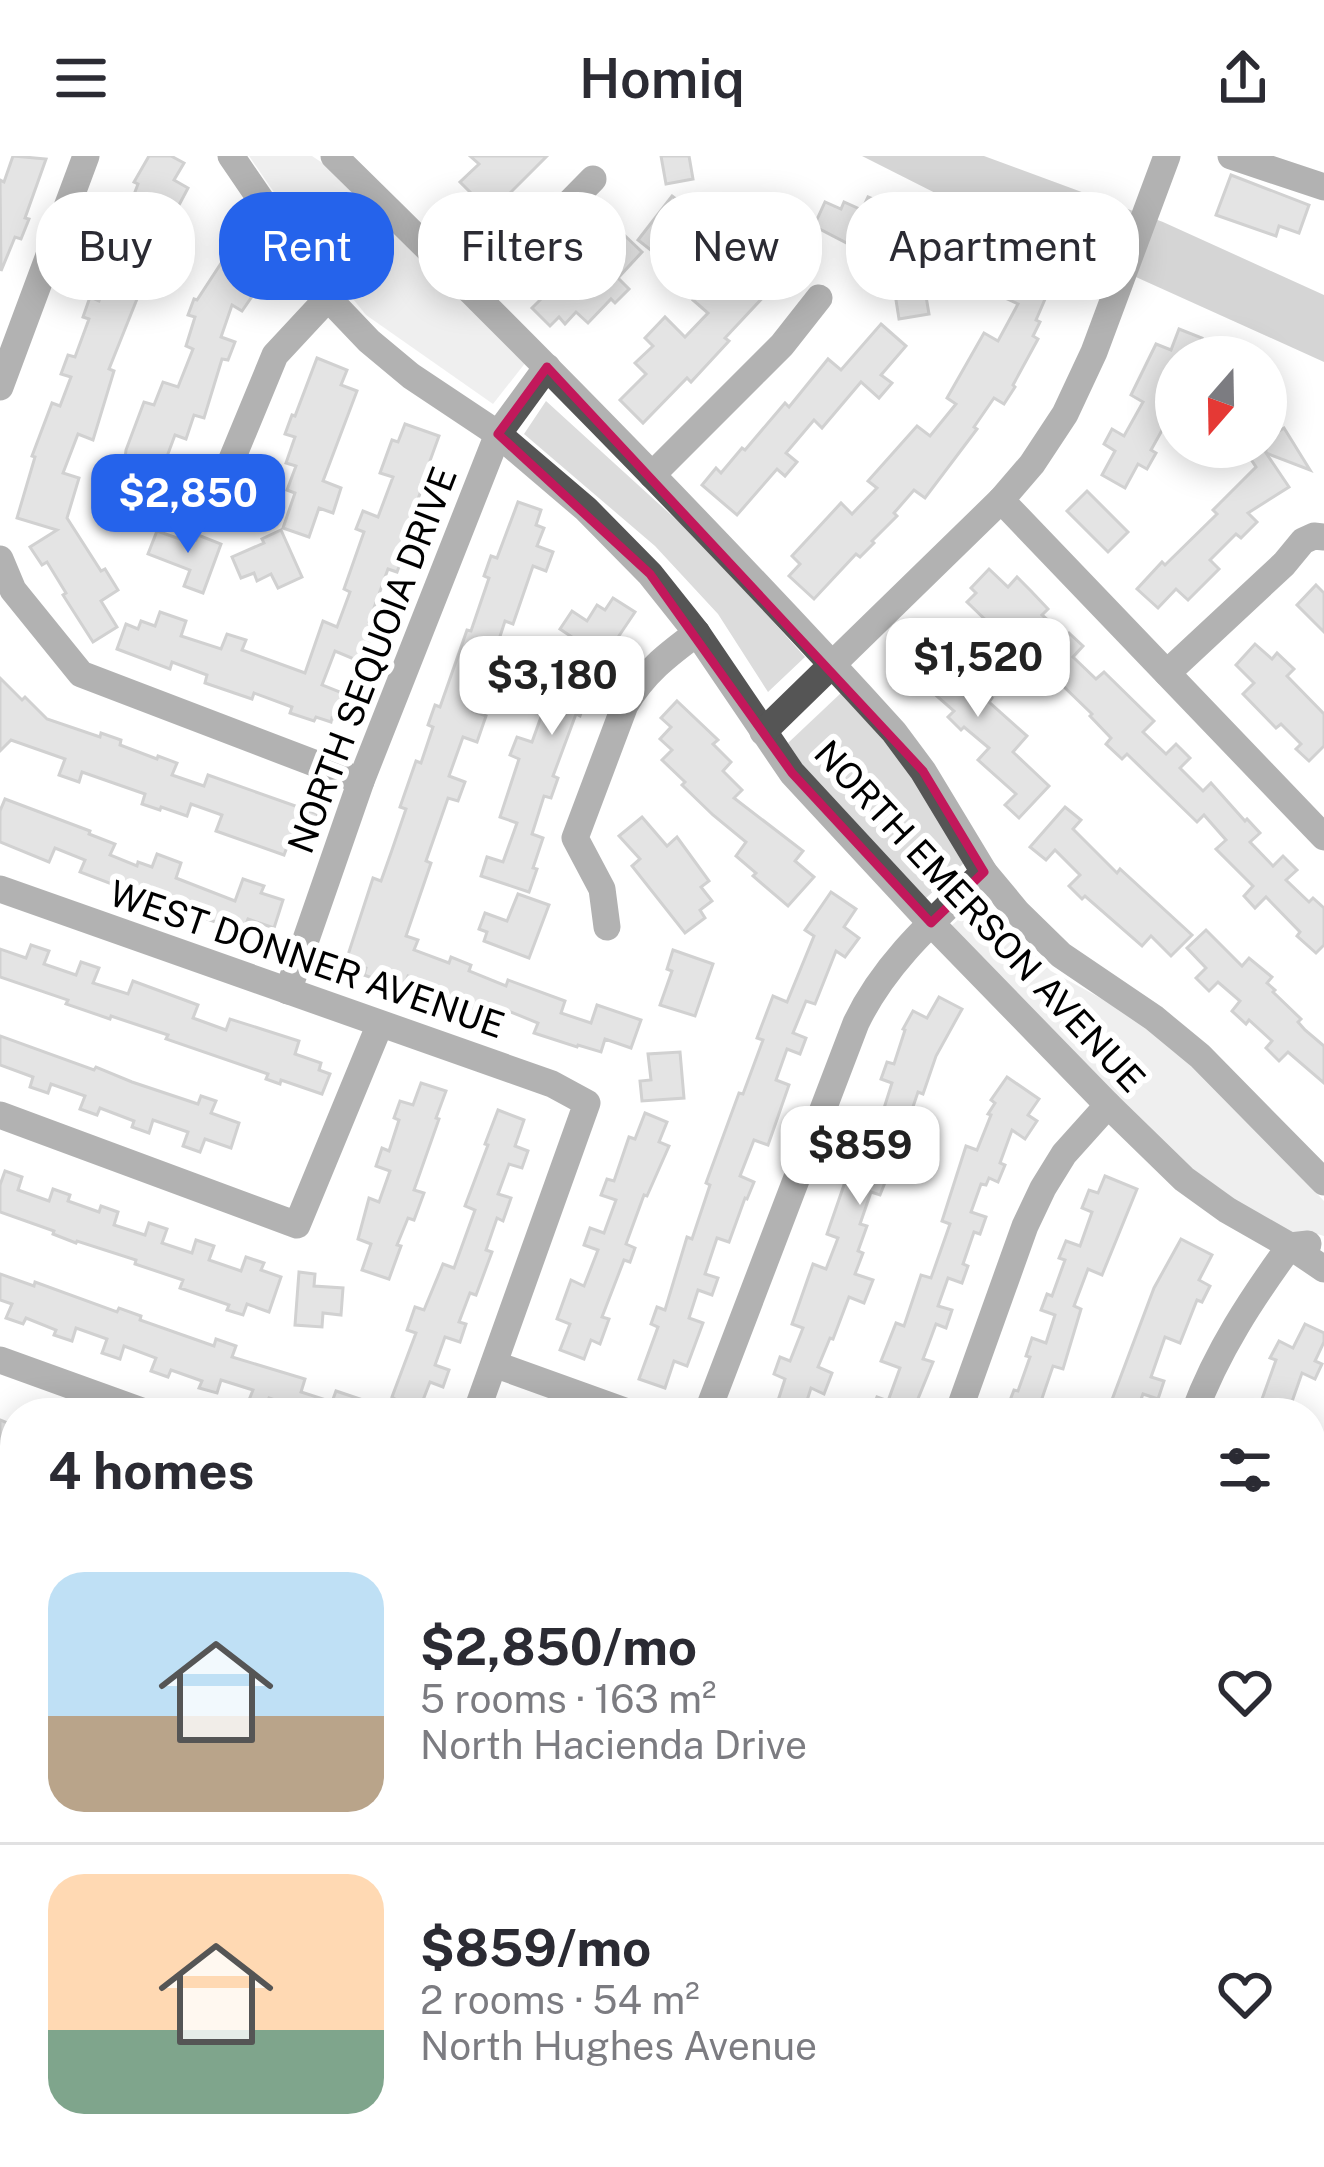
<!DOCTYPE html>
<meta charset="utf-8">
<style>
:root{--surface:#fff;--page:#f7f7f7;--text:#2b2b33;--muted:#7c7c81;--line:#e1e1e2;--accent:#2563eb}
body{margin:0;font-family:"Public Sans",sans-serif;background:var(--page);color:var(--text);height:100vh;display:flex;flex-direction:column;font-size:45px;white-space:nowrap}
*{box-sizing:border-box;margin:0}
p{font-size:39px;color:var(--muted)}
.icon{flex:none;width:66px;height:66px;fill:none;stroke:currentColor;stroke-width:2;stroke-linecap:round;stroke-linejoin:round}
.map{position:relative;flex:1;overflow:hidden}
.panel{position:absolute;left:0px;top:1242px;width:1326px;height:771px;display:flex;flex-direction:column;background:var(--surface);border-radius:48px 48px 0 0;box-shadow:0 6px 30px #0003}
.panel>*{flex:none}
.hud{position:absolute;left:36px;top:36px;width:1254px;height:108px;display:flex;gap:24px}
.needle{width:78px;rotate:200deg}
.fabs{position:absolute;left:1155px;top:180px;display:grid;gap:24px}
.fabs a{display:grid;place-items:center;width:132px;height:132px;border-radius:50%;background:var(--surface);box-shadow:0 6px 30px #0003;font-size:60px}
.price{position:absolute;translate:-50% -102px;padding:0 27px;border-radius:24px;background:#fff;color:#222;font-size:39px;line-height:78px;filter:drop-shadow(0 3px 6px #0008)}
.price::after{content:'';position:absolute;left:50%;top:72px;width:36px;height:27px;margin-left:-18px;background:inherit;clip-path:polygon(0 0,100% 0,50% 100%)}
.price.active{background:var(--accent);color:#fff}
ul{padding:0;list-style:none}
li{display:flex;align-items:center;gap:36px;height:300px;padding:0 48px}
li+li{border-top:3px solid var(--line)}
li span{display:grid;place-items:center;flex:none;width:336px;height:240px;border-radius:36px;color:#555}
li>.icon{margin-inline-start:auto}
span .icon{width:144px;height:144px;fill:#fffc;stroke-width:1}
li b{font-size:51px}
h2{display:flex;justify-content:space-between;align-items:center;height:144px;padding:0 48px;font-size:51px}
.chip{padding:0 42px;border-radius:48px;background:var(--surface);box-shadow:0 6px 30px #0003;font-size:42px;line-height:108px}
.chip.active{background:var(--accent);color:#fff}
header{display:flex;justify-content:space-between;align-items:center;height:156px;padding:0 48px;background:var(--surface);font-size:54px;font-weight:600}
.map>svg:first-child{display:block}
.green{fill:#dcdcdc}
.water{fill:#a3a3a3}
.building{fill:#c4c4c4;stroke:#999;stroke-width:3}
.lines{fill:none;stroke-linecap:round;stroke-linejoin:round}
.minor{stroke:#555;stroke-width:27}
.marked{fill:none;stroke:#c2185b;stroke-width:9;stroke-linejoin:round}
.labels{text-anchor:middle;stroke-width:12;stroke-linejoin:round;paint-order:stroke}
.street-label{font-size:36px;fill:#000;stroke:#fff}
</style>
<header><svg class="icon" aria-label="menu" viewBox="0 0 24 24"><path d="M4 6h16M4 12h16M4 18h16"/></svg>Homiq<svg class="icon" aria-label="share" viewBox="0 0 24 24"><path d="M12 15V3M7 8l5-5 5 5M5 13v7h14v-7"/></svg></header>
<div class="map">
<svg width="1324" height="2011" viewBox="0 0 1324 2011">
<rect width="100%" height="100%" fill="#fff"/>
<g class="green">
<polygon points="249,0 312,0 324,8 526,206 493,248 366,159 315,96"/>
<polygon points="546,245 704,389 805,501 768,536 718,458 655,390 524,278"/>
<polygon points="841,537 908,612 965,706 925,743 810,620 788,587"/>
<polygon points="980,745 1051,815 1104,844 1160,880 1240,957 1324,1045 1324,1080 1307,1075 1292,1077 1238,1046 1175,1000 951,770"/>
</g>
<polygon class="water" points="862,0 984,0 1163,66 1324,139 1324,206 1096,103 1052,96"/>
<g class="building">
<polygon points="13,0 46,3 25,62 29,63 21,83 15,81 1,115 0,24 4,26"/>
<polygon points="149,0 171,0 184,7 174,24 188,32 178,51 169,46 158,76 167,79 157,105 153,103 109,213 114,215 93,284 78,278 63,317 79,322 67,362 101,415 105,413 118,434 101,445 117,471 93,486 63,439 66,437 47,406 42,409 30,391 57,374 17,362 35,301 32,300 52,247 60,250 71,221 61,218 68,199 75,201 89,163 83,161 90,141 99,145 110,117 99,113 108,92 113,94 138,28 134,26"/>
<polygon points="470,0 547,0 505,42 510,47 470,87 446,64 472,38 460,26 479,8"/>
<polygon points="661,0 689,0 693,23 666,28"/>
<polygon points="1231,19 1309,49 1299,77 1279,70 1276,80 1216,59"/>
<polygon points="672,40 695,58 685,71 699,82 675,113 638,84"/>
<polygon points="868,41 887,49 866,93 932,82 936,108 921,111 929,158 899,163 891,112 884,113 883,106 814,70 825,46 841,53 844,46 862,54"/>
<polygon points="775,57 797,77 760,117 722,83 740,64 756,78"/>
<polygon points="621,76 642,96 618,122 629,133 615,147 611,143 588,167 576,156 565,168 559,161 550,170 532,152 593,92 600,98"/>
<polygon points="235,86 266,105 247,135 253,139 242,155 232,149 221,181 235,186 228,204 222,203 204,262 194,259 186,283 175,279 166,303 163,330 158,329 154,366 118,362 126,294 144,246 154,249 163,226 178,231 193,193 186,190 195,161 188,159 194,143 197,144"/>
<polygon points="1021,99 1068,119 1060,139 1049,134 1036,164 1040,166 1033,180 1038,183 1013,229 1015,231 1004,248 994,242 974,271 977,273 925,342 914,334 894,357 897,360 872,385 874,387 860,401 856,398 814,443 789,420 800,408 792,400 841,347 852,358 877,332 868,325 917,270 930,280 956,248 947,242 984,177 998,185 1018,148 1003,141"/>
<polygon points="744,114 768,136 725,182 729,185 704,212 691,226 687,222 643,267 620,244 646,218 635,207 653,190 645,182 665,161 685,181 708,157 693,144 708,127 722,139"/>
<polygon points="881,168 906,190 881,219 892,227 879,242 861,226 822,272 814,264 786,297 797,306 785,320 777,313 737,359 702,329 716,312 721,317 742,292 745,294 785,247 789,251 828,203 841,214"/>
<polygon points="1179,173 1202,182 1194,201 1176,201 1176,249 1151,294 1156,297 1147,313 1138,308 1125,332 1102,319 1115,295 1104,288 1112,273 1124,280 1143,246 1131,239 1156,188 1171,194"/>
<polygon points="317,202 347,214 341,229 357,235 323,325 341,332 333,357 319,352 309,381 283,372 295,337 287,334 296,310 286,307 295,281 285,278 292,259 295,260"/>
<polygon points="405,268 439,280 427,313 435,316 428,335 422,332 409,368 414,370 397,416 388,413 369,466 376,469 361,506 335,495 322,529 355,542 346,567 332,562 331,566 316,561 314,565 290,557 292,551 254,537 252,543 205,527 207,519 172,506 170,513 117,493 126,468 138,473 141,465 155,470 160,456 186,465 181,480 221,493 227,478 246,484 242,494 305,517 323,465 337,471 350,436 344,433 364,376 356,373 363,355 378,361 393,321 380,317 392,284 398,286"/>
<polygon points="1284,272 1310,314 1266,297 1266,283"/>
<polygon points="1243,291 1262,291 1289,331 1248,357 1257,366 1241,382 1236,378 1210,404 1219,413 1188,444 1176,433 1158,452 1137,433 1162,406 1165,409 1217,358 1213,354 1256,311"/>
<polygon points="1087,335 1128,376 1108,396 1067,355"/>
<polygon points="518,346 541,354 536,369 544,372 537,390 553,396 546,415 533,410 513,468 505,465 492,505 507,510 501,529 485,523 473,555 486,560 477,586 463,581 449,620 465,626 458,645 448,642 426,705 431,707 406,780 418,784 414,794 449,807 451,801 471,809 469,815 506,830 508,824 565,845 561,857 591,867 597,849 641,864 631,892 605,883 601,896 578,889 577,891 534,877 538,867 506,854 500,869 483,862 484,857 454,845 452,851 434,844 439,832 408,820 403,833 364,819 366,812 346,805 373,722 381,725 392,694 406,653 400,651 416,605 421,607 433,571 428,569 435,549 440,551 467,474 471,475 489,422 484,420 491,400 497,402"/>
<polygon points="281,374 302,421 278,432 271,418 257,425 254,417 241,422 232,401 264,387 262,383"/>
<polygon points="157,375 180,383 182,378 196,384 198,379 221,388 203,437 184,430 190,414 148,398"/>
<polygon points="989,413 1008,431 1017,421 1031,435 1048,453 1042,459 1066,480 1069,477 1083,490 1073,501 1096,523 1104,516 1154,565 1143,576 1166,598 1176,588 1190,602 1180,612 1203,635 1211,627 1245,665 1247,663 1260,677 1250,686 1273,710 1283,700 1297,714 1286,724 1309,746 1313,742 1324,752 1324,789 1316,797 1297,780 1300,776 1266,741 1255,752 1244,740 1253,730 1216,693 1226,684 1204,659 1197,666 1127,598 1122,603 1106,588 1111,582 1090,560 1092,558 998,467 994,472 967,446 976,437 971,432"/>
<polygon points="1316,429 1324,437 1324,476 1297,449"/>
<polygon points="613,442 635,456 604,502 601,500 580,560 576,558 553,620 558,622 551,642 544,640 532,678 543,682 533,712 537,713 529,736 481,720 487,701 503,706 517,667 500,661 519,603 510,599 517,581 532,586 546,547 532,542 548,502 569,510 578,485 560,473 572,455 587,465 597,449 605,454"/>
<polygon points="931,475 959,502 956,506 992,542 989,546 1027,580 1013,596 1049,630 1019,662 1005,649 1016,638 978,604 989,592 964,571 961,574 948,561 954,555 915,521 920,516 905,501"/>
<polygon points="1255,488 1272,503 1277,497 1294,513 1287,520 1324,558 1324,590 1309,605 1296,593 1301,588 1281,568 1276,572 1243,538 1254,527 1236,509"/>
<polygon points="0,522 22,544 25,541 47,563 100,581 101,577 121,584 120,589 157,603 158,600 177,607 172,619 204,630 208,619 318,658 308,686 291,680 284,699 216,675 222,659 191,648 187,660 161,651 160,654 142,648 145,638 82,616 79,626 59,619 65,603 11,584 0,595"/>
<polygon points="677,545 718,584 713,588 731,606 723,615 742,634 734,642 803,695 795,705 814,721 788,750 753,720 756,717 736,700 746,686 713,659 682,629 685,626 662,604 672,594 660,583 671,571 661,562"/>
<polygon points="5,643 90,675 89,678 115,688 110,699 137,710 138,706 152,711 157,698 181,707 176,722 235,745 243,723 264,730 261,737 283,744 274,772 248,763 243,776 177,752 179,746 148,734 146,741 80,716 85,704 55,692 49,706 0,686 0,655"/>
<polygon points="1065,651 1081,664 1073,673 1117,717 1120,713 1192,779 1171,800 1151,780 1142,790 1085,740 1082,743 1069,730 1080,719 1055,694 1046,704 1030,691"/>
<polygon points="642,661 667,690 677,681 709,725 701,731 712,745 700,754 705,762 685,777 632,710 640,703 619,680"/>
<polygon points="831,736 856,753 844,771 859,782 845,801 836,795 815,848 806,845 793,877 806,882 800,898 787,893 776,924 789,929 768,989 754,984 740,1020 754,1026 747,1043 745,1042 729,1086 717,1082 705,1118 718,1122 712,1139 698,1134 689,1162 703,1167 687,1210 674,1205 665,1232 639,1223 658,1171 651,1168 657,1151 665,1154 687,1081 692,1083 710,1029 706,1027 739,937 743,938 763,884 757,882 773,840 787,846 814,780 805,774"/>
<polygon points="518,738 549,749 529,802 484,785 487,776 479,773 485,757 507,765"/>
<polygon points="1206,774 1242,810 1249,802 1272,821 1267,827 1275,834 1273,836 1301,863 1298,866 1305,874 1324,890 1324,927 1288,896 1279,905 1266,892 1272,885 1249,864 1246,868 1232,855 1240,845 1218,826 1209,835 1196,822 1206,812 1187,792"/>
<polygon points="31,789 49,795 44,808 76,819 81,806 99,812 93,827 128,838 133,825 198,849 193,862 226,874 230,863 299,885 295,898 321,907 319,914 330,918 322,938 281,924 280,928 266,923 268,918 166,883 168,879 111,860 110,863 66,848 68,844 0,821 0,793 26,802"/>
<polygon points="673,794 713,808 695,860 660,849 672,815 667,813"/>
<polygon points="939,841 962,853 936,900 923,938 918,936 903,980 914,984 909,997 898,994 880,1039 871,1036 860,1068 867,1070 858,1095 863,1097 855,1118 873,1124 864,1147 849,1141 833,1183 830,1182 818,1211 832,1217 824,1238 811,1232 803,1257 774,1257 785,1223 774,1218 780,1201 790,1205 803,1172 792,1168 807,1125 813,1108 826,1113 838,1082 827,1078 845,1026 843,1025 866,964 879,968 892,927 881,923 887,906 894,908 905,874 903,873 913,855 927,862"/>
<polygon points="0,880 94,914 96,911 132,926 198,948 201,940 216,945 211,957 239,967 231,992 205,983 200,996 183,990 188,976 153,964 149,977 132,971 134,965 100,952 97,959 80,953 85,940 51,928 48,937 30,931 33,921 0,909"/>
<polygon points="680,896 684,942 642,945 640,925 651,924 648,898"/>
<polygon points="1007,921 1039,943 1028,959 1037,965 1025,983 1012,974 1000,1007 1005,1009 998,1026 989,1022 986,1029 981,1028 971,1056 986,1061 980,1078 974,1076 963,1108 968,1110 962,1127 948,1122 938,1150 952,1154 946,1172 936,1168 923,1203 933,1206 913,1255 916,1257 871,1257 877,1241 888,1245 900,1212 881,1205 896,1167 904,1170 921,1119 931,1122 950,1068 942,1065 966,990 977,994 991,959 988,958 995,947 991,944"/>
<polygon points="421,927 446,935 436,962 439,963 414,1034 424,1037 414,1064 408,1062 397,1089 401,1090 389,1123 362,1114 371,1088 358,1083 369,1042 379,1046 390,1015 376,1010 382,992 389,995 399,964 394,962 400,945 413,949"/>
<polygon points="498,954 524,964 515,990 528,995 522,1012 509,1008 498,1038 511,1042 503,1065 497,1062 486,1094 492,1096 476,1139 470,1137 459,1166 466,1168 460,1186 445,1181 435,1209 449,1214 443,1231 430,1226 418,1257 390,1257 395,1243 392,1241 416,1177 407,1174 415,1151 424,1154 443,1108 454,1112 475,1054 465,1050 488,989 485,988"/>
<polygon points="645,957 667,966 659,986 669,990 647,1040 644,1039 626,1088 635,1092 630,1106 624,1104 602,1161 609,1163 600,1188 591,1184 584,1203 560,1194 570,1168 557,1163 571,1124 584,1130 598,1094 584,1089 590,1072 604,1077 616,1044 601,1039 607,1023 614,1025 629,981 635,983"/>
<polygon points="5,1015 22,1021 18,1034 49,1045 53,1033 70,1039 68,1045 99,1056 101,1050 118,1056 114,1069 145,1079 149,1067 167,1073 162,1087 192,1097 196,1084 214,1090 209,1104 241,1115 246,1101 264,1107 261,1114 281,1121 269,1156 247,1148 243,1159 227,1154 229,1149 180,1132 183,1124 135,1108 136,1104 77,1085 76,1087 53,1078 54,1075 0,1056 0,1029"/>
<polygon points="1105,1020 1137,1033 1102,1119 1088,1113 1074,1150 1081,1153 1063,1213 1053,1210 1037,1257 1023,1257 1007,1252 1014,1234 1018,1235 1030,1201 1026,1200 1032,1182 1046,1187 1055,1159 1041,1154 1047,1138 1052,1140 1065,1104 1059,1102 1066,1085 1080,1090 1092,1056 1082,1052 1089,1034 1098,1037"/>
<polygon points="1181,1083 1212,1099 1199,1124 1210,1130 1202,1146 1197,1144 1180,1187 1165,1181 1151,1221 1164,1225 1158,1243 1143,1238 1136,1257 1107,1257 1154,1132"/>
<polygon points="299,1116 315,1118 314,1130 343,1132 341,1159 323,1157 322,1171 295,1169"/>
<polygon points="0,1118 34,1130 35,1126 117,1156 119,1152 141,1160 140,1164 214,1190 216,1183 236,1190 232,1201 305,1223 301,1236 332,1246 336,1235 360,1243 356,1257 313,1257 269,1242 264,1255 247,1249 253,1234 221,1224 217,1237 199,1232 202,1225 171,1214 168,1221 151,1215 156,1202 124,1190 120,1203 102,1197 107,1183 76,1172 72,1185 54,1179 56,1174 26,1162 23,1168 6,1162 12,1148 0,1144"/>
<polygon points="1305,1168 1324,1177 1324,1186 1315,1205 1322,1208 1315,1223 1302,1217 1288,1257 1257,1257 1276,1204 1270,1202 1279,1185 1293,1192"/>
<polygon points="0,1264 15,1270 15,1300 0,1295"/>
<polygon points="11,1465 15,1466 15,1533 0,1528 0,1498"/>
<polygon points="2,1585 15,1586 15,1642 0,1641"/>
<polygon points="0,1816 15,1839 15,1892 0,1868"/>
<polygon points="1322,1959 1324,2011 1303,2011 1308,1998 1311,1998 1311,1990"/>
</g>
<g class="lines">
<g class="minor">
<polyline points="231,0 328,142 369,185 411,220 498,278 586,353 650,418 697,477 792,617 931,767 1108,949 1184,1023 1227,1054 1290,1090 1324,1113"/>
<path d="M334,0C525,187 714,378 894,576L923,615L984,716L1018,757L1061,799L1154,862L1200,900L1324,1026"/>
<polyline points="1231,0 1324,31"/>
<polyline points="478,140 593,23"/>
<polyline points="0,231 86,0"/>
<polyline points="652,319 782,189 819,142"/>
<polyline points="225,320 275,199 328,142"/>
<polyline points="1001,344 1324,681"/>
<polyline points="0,403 13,434 81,518 361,625"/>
<polyline points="1167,517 1284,408 1303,385 1314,380 1324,381"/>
<polyline points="763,576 1001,344 1032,308 1065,258 1094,196 1167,0"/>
<polyline points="0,733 552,928 587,947 476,1257"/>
<path d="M607,771L602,733L575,682L625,549C644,517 667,499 697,477"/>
<polyline points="288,835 361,625 498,278 547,211"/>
<polyline points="0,959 297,1069 380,868"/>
<polyline points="0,1204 147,1257"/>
<polyline points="494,1208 630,1257"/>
<path d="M707,1257L856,867C885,806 936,762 984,716"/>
<polyline points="958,1257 1025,1070 1043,1032 1064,998 1108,949"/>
<path d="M1194,1257C1217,1195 1252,1142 1290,1090L1308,1088"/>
<polyline points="0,1442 15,1448"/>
<polyline points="1311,1580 1324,1544"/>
<polyline points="0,1708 15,1733"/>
<polyline points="178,1998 186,2011"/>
<polyline points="439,2011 444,1998"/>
<polyline points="682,2011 687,1998"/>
<polyline points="920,2011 924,1998"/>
<polyline points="1156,2011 1161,1998"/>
</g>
</g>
<path d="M0 0H1324V2011H0ZM547,211L923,615L984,716L931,767L792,617L650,418L498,278Z" fill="#fff" fill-opacity=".55" fill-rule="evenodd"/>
<path class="marked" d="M547,211L923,615L984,716L931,767L792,617L650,418L498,278Z"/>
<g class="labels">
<g class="street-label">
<text transform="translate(372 504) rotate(-69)" y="13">NORTH SEQUOIA DRIVE</text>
<text transform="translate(980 760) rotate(47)" y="13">NORTH EMERSON AVENUE</text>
<text transform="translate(307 803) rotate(19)" y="13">WEST DONNER AVENUE</text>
</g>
</g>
</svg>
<div class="fabs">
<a><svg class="needle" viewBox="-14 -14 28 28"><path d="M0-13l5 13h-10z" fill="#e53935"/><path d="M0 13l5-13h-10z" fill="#7c7c81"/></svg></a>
</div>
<b class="price active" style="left:188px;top:400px">$2,850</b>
<b class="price" style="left:978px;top:564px">$1,520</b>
<b class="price" style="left:552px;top:582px">$3,180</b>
<b class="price" style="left:860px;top:1052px">$859</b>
<div class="hud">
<a class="chip">Buy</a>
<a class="chip active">Rent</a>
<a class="chip">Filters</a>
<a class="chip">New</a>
<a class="chip">Apartment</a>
</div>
<section class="panel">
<h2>4 homes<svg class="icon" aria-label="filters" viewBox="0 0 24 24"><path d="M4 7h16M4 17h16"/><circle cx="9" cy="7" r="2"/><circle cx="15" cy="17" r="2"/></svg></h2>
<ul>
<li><span style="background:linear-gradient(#bfe0f5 60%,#b9a48a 0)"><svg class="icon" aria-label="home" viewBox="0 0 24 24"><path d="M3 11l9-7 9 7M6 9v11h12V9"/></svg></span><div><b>$2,850/mo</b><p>5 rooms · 163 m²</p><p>North Hacienda Drive</p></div><svg class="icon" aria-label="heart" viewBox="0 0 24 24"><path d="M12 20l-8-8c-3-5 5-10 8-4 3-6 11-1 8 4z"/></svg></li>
<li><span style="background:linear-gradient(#ffd9b3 65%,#7fa58c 0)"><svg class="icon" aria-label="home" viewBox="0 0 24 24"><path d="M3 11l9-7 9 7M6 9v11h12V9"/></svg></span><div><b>$859/mo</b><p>2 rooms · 54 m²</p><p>North Hughes Avenue</p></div><svg class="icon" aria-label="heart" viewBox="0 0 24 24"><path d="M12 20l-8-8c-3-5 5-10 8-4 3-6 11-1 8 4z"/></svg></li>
</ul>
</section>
</div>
